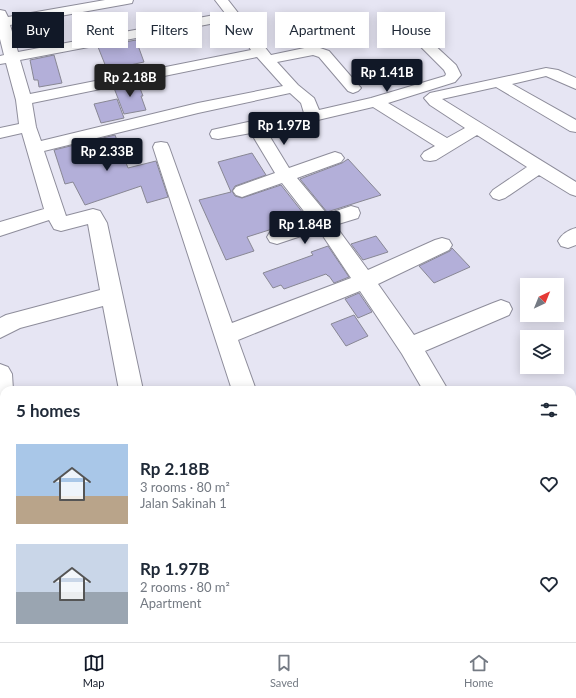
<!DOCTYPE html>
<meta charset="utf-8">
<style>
:root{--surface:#fff;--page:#f6f6f7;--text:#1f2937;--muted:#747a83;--line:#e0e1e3;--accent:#111827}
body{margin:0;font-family:Lato,sans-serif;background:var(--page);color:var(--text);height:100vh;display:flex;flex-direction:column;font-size:15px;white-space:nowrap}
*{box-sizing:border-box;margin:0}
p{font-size:13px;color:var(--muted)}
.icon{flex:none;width:22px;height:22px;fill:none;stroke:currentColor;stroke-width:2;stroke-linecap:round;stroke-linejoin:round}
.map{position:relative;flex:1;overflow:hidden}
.panel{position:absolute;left:0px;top:386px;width:576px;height:256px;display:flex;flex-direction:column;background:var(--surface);border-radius:12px 12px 0 0;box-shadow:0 2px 10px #0003}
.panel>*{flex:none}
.banner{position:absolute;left:12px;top:12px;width:552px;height:36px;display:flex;gap:8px}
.needle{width:26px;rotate:43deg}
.controls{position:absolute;left:520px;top:278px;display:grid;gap:8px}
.controls a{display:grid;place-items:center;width:44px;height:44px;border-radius:0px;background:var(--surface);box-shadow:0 2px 10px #0003;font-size:20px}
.price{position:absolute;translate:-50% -34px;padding:0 9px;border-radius:4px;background:var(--accent);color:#fff;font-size:13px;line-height:26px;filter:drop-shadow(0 1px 2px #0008)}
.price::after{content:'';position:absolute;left:50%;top:24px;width:12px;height:9px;margin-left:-6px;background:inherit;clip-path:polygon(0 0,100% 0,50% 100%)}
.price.current{background:#222;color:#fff}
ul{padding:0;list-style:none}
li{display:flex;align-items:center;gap:12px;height:100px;padding:0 16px}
li span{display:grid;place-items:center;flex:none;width:112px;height:80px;border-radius:0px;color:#555}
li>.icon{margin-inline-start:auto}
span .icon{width:48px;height:48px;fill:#fffc;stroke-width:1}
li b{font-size:17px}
h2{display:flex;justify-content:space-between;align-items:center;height:48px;padding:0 16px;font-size:17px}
.tag{padding:0 14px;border-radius:0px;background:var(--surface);box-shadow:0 2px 10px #0003;font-size:14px;line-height:36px}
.tag.current{background:var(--accent);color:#fff}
.tabs{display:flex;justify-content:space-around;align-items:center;height:56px;border-top:1px solid var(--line);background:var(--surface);font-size:11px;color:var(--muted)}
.tabs a{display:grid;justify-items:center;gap:2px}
.tabs .current{color:var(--accent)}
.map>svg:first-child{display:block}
.building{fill:#b3afd9;stroke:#888794}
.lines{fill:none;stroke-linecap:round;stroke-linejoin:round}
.minor-casing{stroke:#8e8d9b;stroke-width:2}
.minor{fill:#fff;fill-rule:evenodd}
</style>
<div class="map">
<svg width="576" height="642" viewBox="0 0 576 642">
<rect width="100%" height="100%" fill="#e6e5f3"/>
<g class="building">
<polygon points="136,40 144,62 130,65 133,72 110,77 98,47"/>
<polygon points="54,55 62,83 39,87 38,80 34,80 30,60"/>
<polygon points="138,83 143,96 141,96 146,110 124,114 114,88"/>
<polygon points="117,99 124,118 101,123 94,104"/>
<polygon points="115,135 128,168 156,161 168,197 147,203 141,186 85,205 73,182 65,184 54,150"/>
<polygon points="252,153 266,175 235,186 232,191 235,196 242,198 281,185 307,218 247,237 254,251 226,260 199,200 231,192 218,162"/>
<polygon points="348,159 381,195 327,212 300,179 342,163"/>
<polygon points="376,236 388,252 363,260 351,244"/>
<polygon points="328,246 349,277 334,283 329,276 328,276 326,274 284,289 281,285 273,288 263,273 313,255 311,252"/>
<polygon points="452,248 470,267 434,283 419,266 450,251"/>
<polygon points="359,293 372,312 358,318 345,299"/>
<polygon points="354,315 368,336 346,346 331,324"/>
</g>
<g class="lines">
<g class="minor-casing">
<g id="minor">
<path d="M105,0H133L132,3L127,4L10,25L18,52L225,13L215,0H228L271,55L314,46L329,51L361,88L358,91L353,93L348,91L319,57L313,55L277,62L298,85L314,98L319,110L371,98L445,76L446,74L444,70L417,43L419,40L424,39L429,40L456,65L461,75L455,82L388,103L447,138L465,128L430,105L424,98L430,93L546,68L558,70L576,78V89L546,76L512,84L576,120V132L570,131L496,87L442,99L576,182V196L570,194L539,175L505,198L499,200L493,198L490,194L493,190L527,167L477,135L436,160L430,161L424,160L421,156L424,152L435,146L373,107L267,132L289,168L329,154L335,152L341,154L344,158L341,162L297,178L327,214L351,206L358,208L360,213L358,218L335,225L368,270L435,240L442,238L449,240L452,245L449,250L378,284L414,335L493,303L501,300L509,303L512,309L509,315L425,351L448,390H423L402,354L360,291L238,340L256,390H232L153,147L155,143L161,142L167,143L169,147L232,323L351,278L319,230L277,244L270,242L267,237L270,232L310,219L282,183L242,197L236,195L233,191L236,187L275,173L251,133L218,139L212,138L210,134L212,130L248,122L257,124L304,113L301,103L290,93L198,113L44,151L66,216L93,209L100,211L107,223L143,390H119L103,306L20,328L0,338V318L6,315L100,290L88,224L61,231L54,229L49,220L0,236V222L44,209L22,133L0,138V128L19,124L16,100L6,63L0,64V56L4,55L0,39V10L5,11L8,17ZM231,20L251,50L30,94L20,60ZM257,57L283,86L198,103L41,141L36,127L32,103Z"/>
<path d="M576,228V245L568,248L561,246L558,241C562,234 568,230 576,228Z"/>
<polygon points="0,364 8,367 12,374 13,390 4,390 4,431 0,430"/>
<polygon points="4,485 4,513 0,515 0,487"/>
<rect x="17" y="638" width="32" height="4"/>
<rect x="165" y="638" width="32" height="4"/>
<polygon points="310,638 342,638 343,642 311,642"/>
</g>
</g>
<use href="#minor" class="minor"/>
</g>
</svg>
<div class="controls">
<a><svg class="needle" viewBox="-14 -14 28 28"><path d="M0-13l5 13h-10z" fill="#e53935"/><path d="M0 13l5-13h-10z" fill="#747a83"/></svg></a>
<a><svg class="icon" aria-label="layers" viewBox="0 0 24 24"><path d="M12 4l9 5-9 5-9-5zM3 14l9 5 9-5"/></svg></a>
</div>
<b class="price" style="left:387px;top:93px">Rp 1.41B</b>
<b class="price current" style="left:130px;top:98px">Rp 2.18B</b>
<b class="price" style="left:284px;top:146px">Rp 1.97B</b>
<b class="price" style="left:107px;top:172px">Rp 2.33B</b>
<b class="price" style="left:305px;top:245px">Rp 1.84B</b>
<div class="banner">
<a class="tag current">Buy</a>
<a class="tag">Rent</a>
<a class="tag">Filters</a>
<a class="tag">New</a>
<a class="tag">Apartment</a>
<a class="tag">House</a>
</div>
<section class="panel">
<h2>5 homes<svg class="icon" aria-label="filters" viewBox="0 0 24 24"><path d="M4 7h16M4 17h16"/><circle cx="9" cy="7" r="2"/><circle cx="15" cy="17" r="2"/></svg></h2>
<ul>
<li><span style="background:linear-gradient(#a9c7e8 65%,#b9a48a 0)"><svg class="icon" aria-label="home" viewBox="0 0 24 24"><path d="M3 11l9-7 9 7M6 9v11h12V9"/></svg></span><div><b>Rp 2.18B</b><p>3 rooms · 80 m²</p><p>Jalan Sakinah 1</p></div><svg class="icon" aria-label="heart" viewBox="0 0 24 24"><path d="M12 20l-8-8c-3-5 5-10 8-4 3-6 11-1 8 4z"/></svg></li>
<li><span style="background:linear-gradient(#c9d6e8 60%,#9aa5b1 0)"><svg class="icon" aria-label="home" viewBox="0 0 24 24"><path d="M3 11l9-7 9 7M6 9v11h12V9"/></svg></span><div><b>Rp 1.97B</b><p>2 rooms · 80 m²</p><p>Apartment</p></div><svg class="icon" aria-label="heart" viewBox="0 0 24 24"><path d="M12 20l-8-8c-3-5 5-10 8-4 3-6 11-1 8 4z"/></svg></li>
</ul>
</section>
</div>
<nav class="tabs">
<a class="current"><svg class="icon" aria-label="map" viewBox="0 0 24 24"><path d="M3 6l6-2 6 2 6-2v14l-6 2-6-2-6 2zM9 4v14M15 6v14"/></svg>Map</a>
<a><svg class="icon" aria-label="saved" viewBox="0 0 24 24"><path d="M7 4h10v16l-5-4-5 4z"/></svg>Saved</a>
<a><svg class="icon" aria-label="home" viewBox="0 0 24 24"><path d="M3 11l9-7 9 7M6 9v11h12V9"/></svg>Home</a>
</nav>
